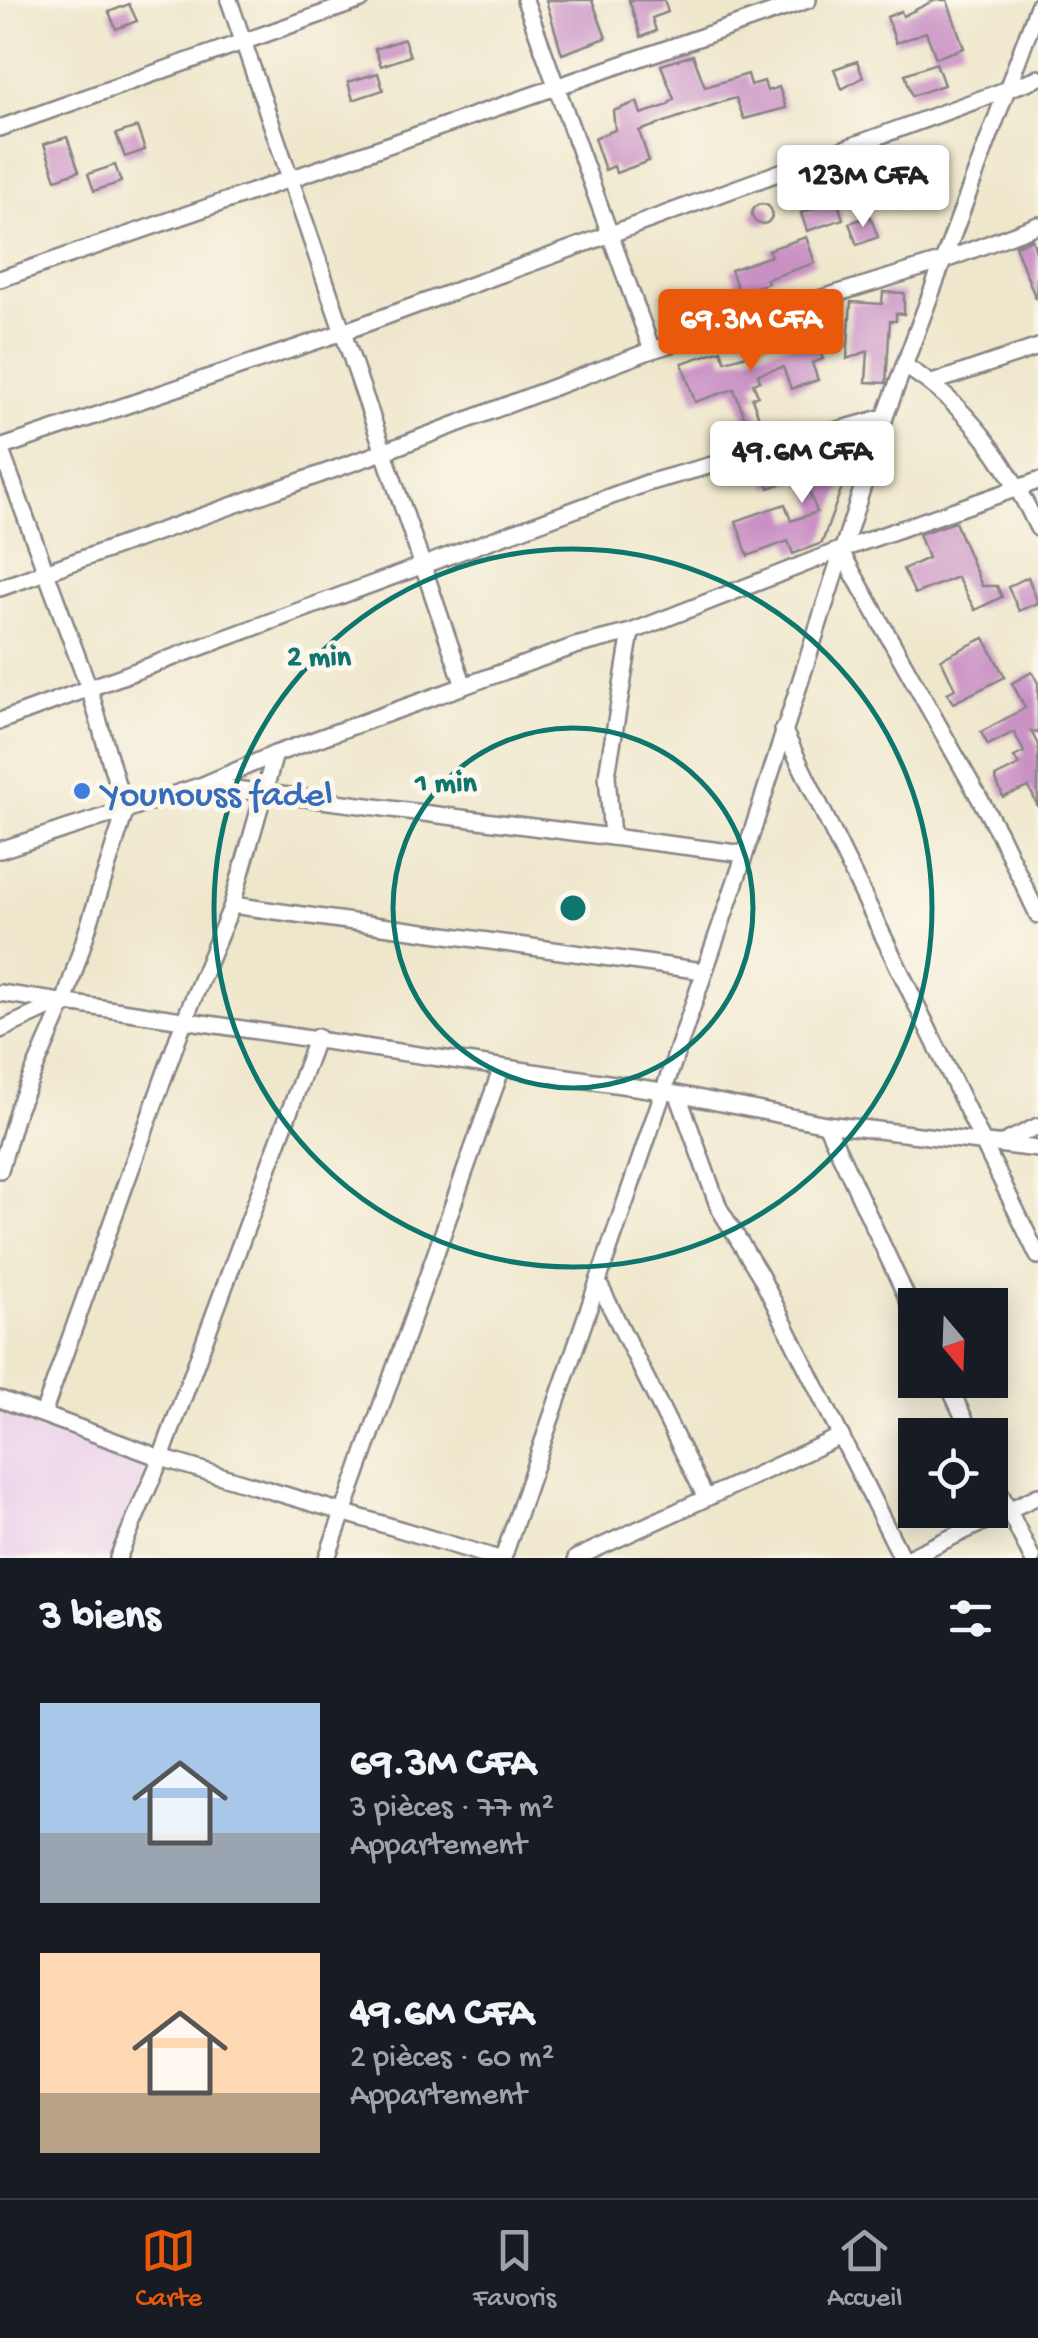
<!DOCTYPE html>
<html lang="fr">
<meta charset="utf-8">
<style>
:root{--surface:#171b24;--page:#20242c;--text:#f1f3f6;--muted:#9ea1a6;--line:#363941;--accent:#ea580c}
body{margin:0;font-family:"Gochi Hand",sans-serif;background:var(--page);color:var(--text);height:100vh;display:flex;flex-direction:column;font-size:38px;white-space:nowrap}
*{box-sizing:border-box;margin:0}
p{font-size:32px;color:var(--muted)}
.icon{flex:none;width:55px;height:55px;fill:none;stroke:currentColor;stroke-width:2;stroke-linecap:round;stroke-linejoin:round}
.map{position:relative;height:1558px;overflow:hidden}
.drawer{display:flex;flex-direction:column;background:var(--surface);flex:1}
.drawer>*{flex:none}
.needle{width:65px;rotate:161deg}
.fabs{position:absolute;left:898px;top:1288px;display:grid;gap:20px}
.fabs a{display:grid;place-items:center;width:110px;height:110px;border-radius:0px;background:var(--surface);box-shadow:0 5px 25px #0003;font-size:50px}
.price{position:absolute;translate:-50% -85px;padding:0 22px;border-radius:10px;background:#fff;color:#222;font-size:32px;line-height:65px;filter:drop-shadow(0 2px 5px #0008)}
.price::after{content:'';position:absolute;left:50%;top:60px;width:30px;height:22px;margin-left:-15px;background:inherit;clip-path:polygon(0 0,100% 0,50% 100%)}
.price.on{background:var(--accent);color:#fff}
ul{padding:0;list-style:none}
li{display:flex;align-items:center;gap:30px;height:250px;padding:0 40px}
li span{display:grid;place-items:center;flex:none;width:280px;height:200px;border-radius:0px;color:#555}
li>.icon{margin-inline-start:auto}
span .icon{width:120px;height:120px;fill:#fffc;stroke-width:1}
li b{font-size:42px}
h2{display:flex;justify-content:space-between;align-items:center;height:120px;padding:0 40px;font-size:42px}
.dock{display:flex;justify-content:space-around;align-items:center;height:140px;border-top:2px solid var(--line);background:var(--surface);font-size:28px;color:var(--muted)}
.dock a{display:grid;justify-items:center;gap:5px}
.dock .on{color:var(--accent)}
.map>svg:first-child{display:block}
.built{fill:#ebd1eb}
.building{fill:#c990c4}
.lines{fill:none;stroke-linecap:round;stroke-linejoin:round}
.minor-casing{stroke:#888484;stroke-width:20}
.minor{stroke:#fff;stroke-width:15}
.ring{fill:none;stroke:#0f766e;stroke-width:5}
.shop-dot{fill:#3f7fe0;stroke:#fbf7ec;stroke-width:4}
.labels{text-anchor:middle;stroke-width:10;stroke-linejoin:round;paint-order:stroke}
.shop-label{font-size:38px;fill:#366cbe;stroke:#fbf7ec;text-anchor:start}
.centre{fill:#0f766e;stroke:#fbf7ec;stroke-width:5}
.ring-label{font-size:30px;text-anchor:middle;font-weight:bold;fill:#0f766e;stroke:#fbf7ec;stroke-width:10;stroke-linejoin:round;paint-order:stroke}
</style>
<div class="map">
<svg width="1038" height="1558" viewBox="0 0 1038 1558">
<rect width="100%" height="100%" fill="#fbf7ec"/>
<filter id="ink" filterUnits="userSpaceOnUse"><feTurbulence type="fractalNoise" baseFrequency=".01" numOctaves="2"/><feDisplacementMap in="SourceGraphic" scale="20" xChannelSelector="R" yChannelSelector="G"/><feConvolveMatrix kernelMatrix="1 2 1 2 8 2 1 2 1" color-interpolation-filters="sRGB"/></filter>
<filter id="wash" filterUnits="userSpaceOnUse"><feTurbulence type="fractalNoise" baseFrequency=".0048" numOctaves="4" result="noise"/><feDisplacementMap in="SourceGraphic" scale="40" xChannelSelector="R" yChannelSelector="G"/><feGaussianBlur stdDeviation="2.25" result="paint"/><feColorMatrix in="noise" values="0 0 0 0 0 0 0 0 0 0 0 0 0 0 0 0 0 1.4 0 .05"/><feComposite in="paint" operator="in"/></filter>
<g filter="url(#wash)">
<rect width="100%" height="100%" fill="#efe7cc"/>
<polygon class="built" points="0,1415 147,1468 116,1558 0,1558"/>
<g id="blocks">
<g class="building">
<polygon points="546,0 592,0 606,38 562,54"/>
<polygon points="629,0 664,0 668,12 652,18 656,31 641,37"/>
<polygon points="935,0 947,0 964,48 936,58 926,32 896,43 887,17 901,11 903,16"/>
<polygon points="129,4 137,21 116,29 109,12"/>
<polygon points="404,39 410,56 381,66 375,49"/>
<polygon points="693,55 705,87 748,74 751,85 764,81 767,91 779,87 786,108 744,119 736,98 725,101 639,131 649,161 616,173 614,166 605,170 594,138 615,130 613,111 637,102 641,114 666,106 674,99 661,65"/>
<polygon points="857,61 863,77 842,89 834,69"/>
<polygon points="936,63 944,85 912,96 905,74"/>
<polygon points="378,73 383,90 353,100 348,82"/>
<polygon points="137,127 145,150 125,157 116,134"/>
<polygon points="67,137 79,171 56,179 44,144"/>
<polygon points="115,165 121,182 94,191 88,174"/>
<polygon points="900,180 906,197 888,203 882,186"/>
<polygon points="837,200 843,219 807,231 801,213"/>
<circle cx="762" cy="214" r="10"/>
<polygon points="870,216 878,237 857,245 849,223"/>
<polygon points="806,237 815,263 767,279 768,283 754,288 755,293 741,298 731,270 771,256 768,250"/>
<polygon points="1032,239 1038,257 1036,299 1015,246"/>
<polygon points="883,292 904,293 904,314 896,313 896,321 890,321 886,383 866,382 868,351 847,359 851,302 882,304"/>
<polygon points="806,339 809,346 817,343 823,359 812,363 818,380 791,389 783,367 758,374 760,381 753,383 758,396 752,398 762,427 750,432 734,389 695,402 682,363 721,350 725,361"/>
<polygon points="842,441 855,450 822,543 793,554 788,541 748,556 736,521 785,504 791,521 817,512 800,467 817,461 812,449"/>
<polygon points="791,464 796,479 769,488 764,473"/>
<polygon points="955,522 982,586 997,586 1002,597 975,610 957,577 915,594 903,569 928,558 919,534"/>
<polygon points="1028,577 1038,603 1019,611 1008,587"/>
<polygon points="984,638 1005,677 953,703 947,693 955,689 941,659"/>
<polygon points="1032,672 1038,683 1038,733 1031,731 1038,745 1038,807 1029,787 1003,797 995,777 1019,765 1014,757 1024,752 1014,732 988,745 981,732 1025,708 1012,683"/>
</g>
</g>
</g>
<g filter="url(#ink)">
<use href="#blocks" fill-opacity="0" stroke="#888484" stroke-width="2.5"/>
<g class="lines">
<g class="minor-casing">
<g id="minor">
<polyline points="229,0 464,686"/>
<polyline points="525,0 652,350"/>
<polyline points="0,128 361,0"/>
<polyline points="0,279 808,0"/>
<path d="M905,366C968,405 1006,461 1038,528"/>
<polyline points="932,383 1038,347"/>
<polyline points="840,550 999,833 1038,915"/>
<polyline points="0,588 383,452 652,350 940,262 1038,225"/>
<polyline points="0,721 647,483 885,417"/>
<polyline points="783,729 1038,1256"/>
<polyline points="203,785 745,854"/>
<polyline points="612,837 607,775 631,632"/>
<polyline points="0,850 203,785 275,754 575,646 631,632 840,550 1038,481"/>
<polyline points="232,905 703,971"/>
<polyline points="0,993 662,1091 826,1124 1038,1149"/>
<polyline points="0,1030 65,1000 125,812 90,691 0,448 340,333 1038,78"/>
<polyline points="678,1095 719,1208 760,1275 902,1558"/>
<polyline points="826,1124 915,1315"/>
<polyline points="1003,1143 1038,1126"/>
<polyline points="0,1170 18,1108 65,1000"/>
<polyline points="598,1282 705,1496"/>
<polyline points="946,1380 972,1435"/>
<polyline points="0,1399 161,1458 496,1558"/>
<polyline points="43,1414 184,1021 232,905 275,754"/>
<polyline points="990,1472 1032,1558"/>
<polyline points="118,1558 161,1458 317,1037"/>
<polyline points="327,1558 501,1070"/>
<polyline points="503,1558 745,854 885,417 1038,6"/>
<polyline points="576,1558 841,1436"/>
<polyline points="908,1558 1038,1496"/>
</g>
</g>
<use href="#minor" class="minor"/>
</g>
</g>
<g class="ring">
<circle cx="573" cy="908" r="180"/>
<circle cx="573" cy="908" r="359"/>
</g>
<circle class="shop-dot" cx="82" cy="791" r="10"/>
<g class="labels">
<g class="shop-label">
<text x="102" y="804">Younouss fadel</text>
</g>
</g>
<circle cx="573" cy="908" r="15" class="centre"/>
<g class="ring-label">
<text x="319" y="665">2 min</text>
<text x="446" y="791">1 min</text>
</g>
</svg>
<div class="fabs">
<a><svg class="needle" viewBox="-14 -14 28 28"><path d="M0-13l5 13h-10z" fill="#e53935"/><path d="M0 13l5-13h-10z" fill="#9ea1a6"/></svg></a>
<a><svg class="icon" aria-label="locate" viewBox="0 0 24 24"><circle cx="12" cy="12" r="6"/><path d="M12 2v4M12 18v4M2 12h4M18 12h4"/></svg></a>
</div>
<b class="price" style="left:863px;top:230px">123M CFA</b>
<b class="price on" style="left:751px;top:374px">69.3M CFA</b>
<b class="price" style="left:802px;top:506px">49.6M CFA</b>
</div>
<section class="drawer">
<h2>3 biens<svg class="icon" aria-label="filters" viewBox="0 0 24 24"><path d="M4 7h16M4 17h16"/><circle cx="9" cy="7" r="2"/><circle cx="15" cy="17" r="2"/></svg></h2>
<ul>
<li><span style="background:linear-gradient(#a9c7e8 65%,#9aa5b1 0)"><svg class="icon" aria-label="home" viewBox="0 0 24 24"><path d="M3 11l9-7 9 7M6 9v11h12V9"/></svg></span><div><b>69.3M CFA</b><p>3 pièces · 77 m²</p><p>Appartement</p></div></li>
<li><span style="background:linear-gradient(#ffd9b3 70%,#b9a48a 0)"><svg class="icon" aria-label="home" viewBox="0 0 24 24"><path d="M3 11l9-7 9 7M6 9v11h12V9"/></svg></span><div><b>49.6M CFA</b><p>2 pièces · 60 m²</p><p>Appartement</p></div></li>
</ul>
</section>
<nav class="dock">
<a class="on"><svg class="icon" aria-label="map" viewBox="0 0 24 24"><path d="M3 6l6-2 6 2 6-2v14l-6 2-6-2-6 2zM9 4v14M15 6v14"/></svg>Carte</a>
<a><svg class="icon" aria-label="saved" viewBox="0 0 24 24"><path d="M7 4h10v16l-5-4-5 4z"/></svg>Favoris</a>
<a><svg class="icon" aria-label="home" viewBox="0 0 24 24"><path d="M3 11l9-7 9 7M6 9v11h12V9"/></svg>Accueil</a>
</nav>
